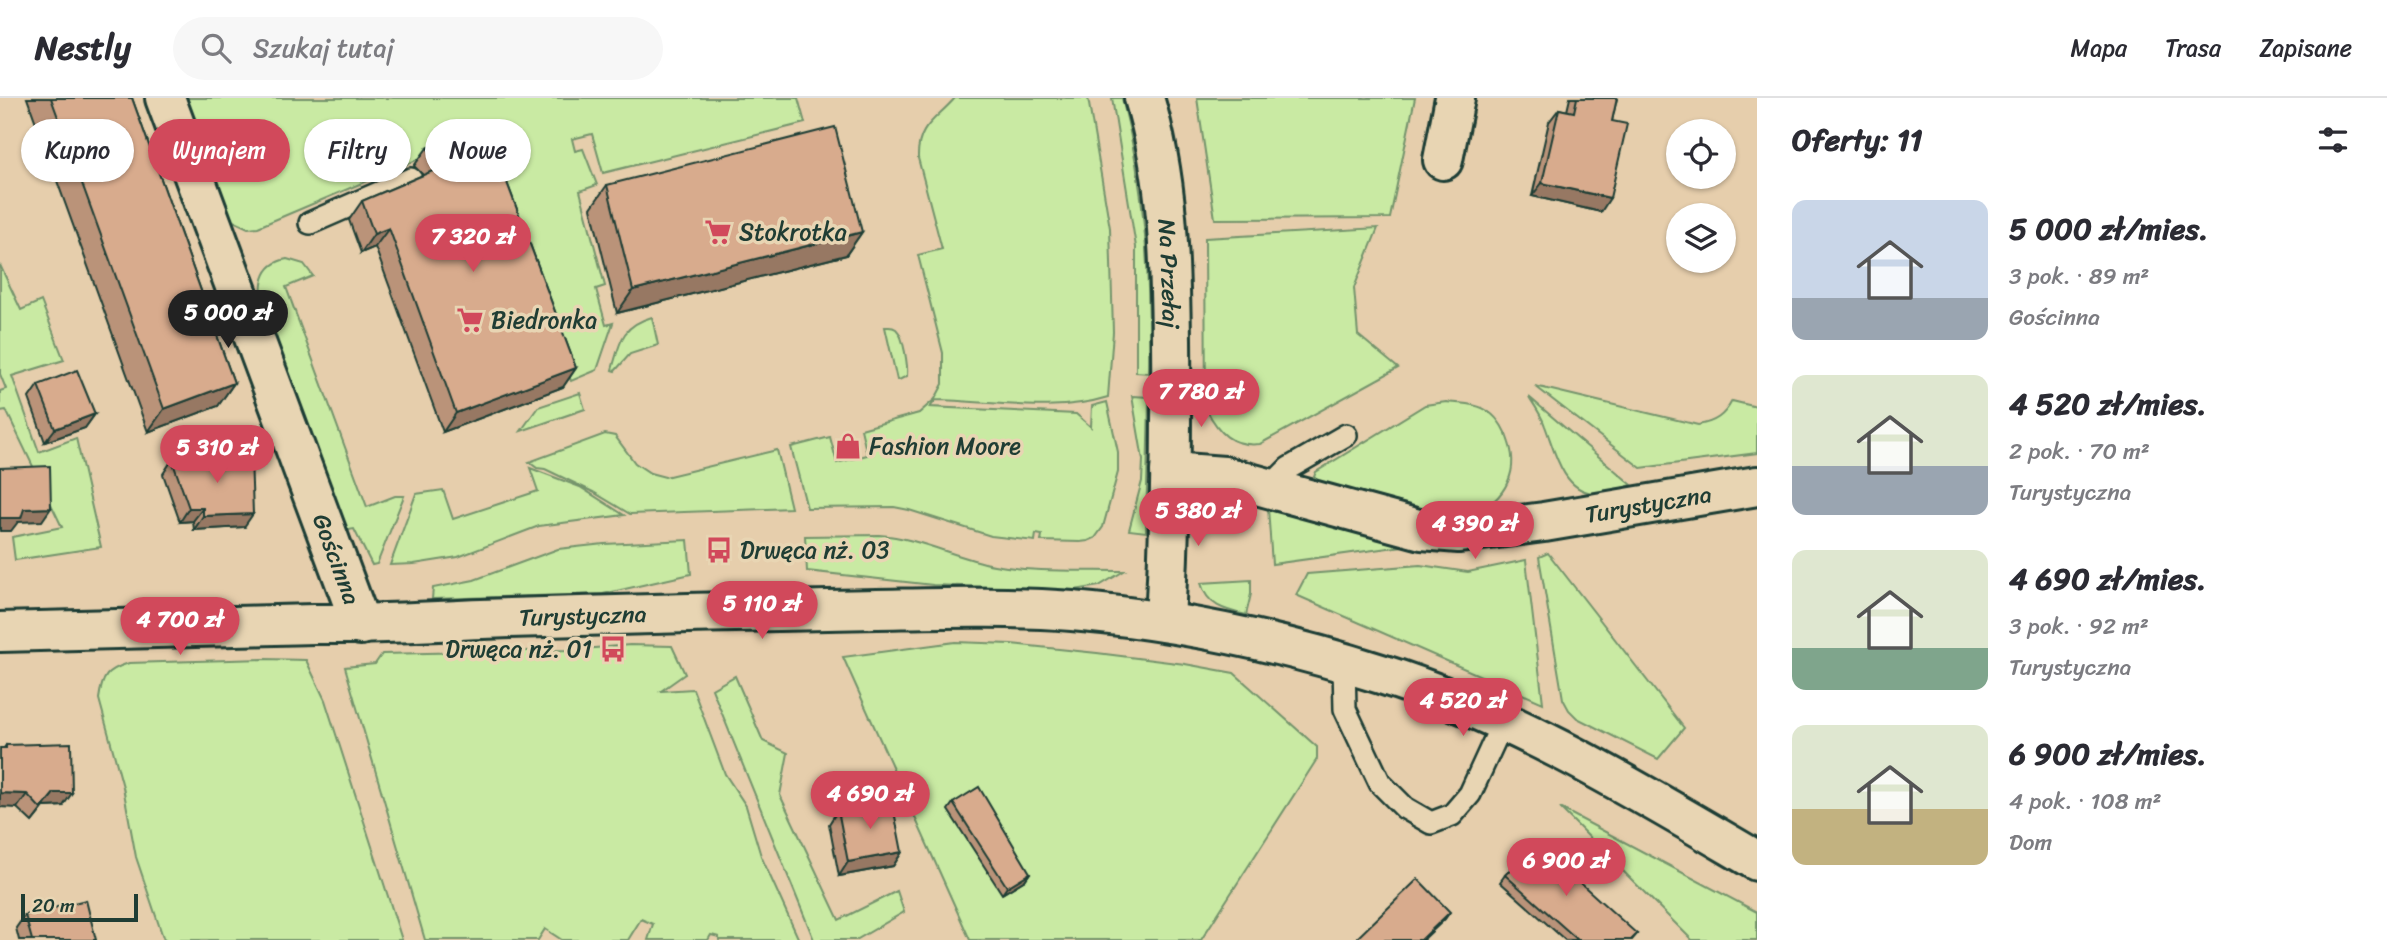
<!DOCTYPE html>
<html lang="pl">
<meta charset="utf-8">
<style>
:root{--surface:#fff;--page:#f7f7f7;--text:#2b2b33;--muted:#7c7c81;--line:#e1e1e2;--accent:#d1495b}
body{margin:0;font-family:Sriracha,sans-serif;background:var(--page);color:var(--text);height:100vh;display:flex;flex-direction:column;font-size:26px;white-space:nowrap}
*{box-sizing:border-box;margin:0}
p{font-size:23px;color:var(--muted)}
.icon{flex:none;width:38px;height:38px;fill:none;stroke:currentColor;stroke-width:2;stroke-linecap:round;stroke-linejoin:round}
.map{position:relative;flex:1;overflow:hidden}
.sheet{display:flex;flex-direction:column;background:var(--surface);width:630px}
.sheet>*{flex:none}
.top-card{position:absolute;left:21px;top:21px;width:665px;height:63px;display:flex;gap:14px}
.tools{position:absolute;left:1666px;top:21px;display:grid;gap:14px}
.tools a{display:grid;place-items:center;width:70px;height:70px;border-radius:50%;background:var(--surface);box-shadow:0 2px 5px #0004;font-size:35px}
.scale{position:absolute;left:21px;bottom:18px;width:117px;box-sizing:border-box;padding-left:7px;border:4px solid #1f3d34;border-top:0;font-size:19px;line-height:24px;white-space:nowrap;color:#1f3d34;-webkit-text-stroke:5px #e8d5b3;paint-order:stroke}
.price{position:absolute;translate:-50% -60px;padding:0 16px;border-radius:24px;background:var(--accent);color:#fff;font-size:23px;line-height:46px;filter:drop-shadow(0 2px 4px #0008)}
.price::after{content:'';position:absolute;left:50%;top:42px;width:21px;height:16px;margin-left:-10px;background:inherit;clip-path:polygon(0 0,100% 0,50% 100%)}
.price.active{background:#222;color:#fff}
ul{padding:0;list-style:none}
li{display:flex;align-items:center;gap:21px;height:175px;padding:0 35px}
li span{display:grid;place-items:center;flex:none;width:196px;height:140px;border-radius:14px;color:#555}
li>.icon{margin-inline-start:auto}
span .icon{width:84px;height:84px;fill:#fffc;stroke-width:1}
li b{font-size:30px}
h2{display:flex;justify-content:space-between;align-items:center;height:84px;padding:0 35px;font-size:30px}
.pill{padding:0 24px;border-radius:32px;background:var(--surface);box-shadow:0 2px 5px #0004;font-size:24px;line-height:63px}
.pill.active{background:var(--accent);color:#fff}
header{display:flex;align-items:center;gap:42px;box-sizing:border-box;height:98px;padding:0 35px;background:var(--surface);border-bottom:2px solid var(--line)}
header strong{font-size:33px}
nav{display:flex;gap:38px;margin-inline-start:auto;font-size:24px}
.search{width:490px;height:63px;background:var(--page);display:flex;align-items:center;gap:18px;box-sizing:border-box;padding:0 24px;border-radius:38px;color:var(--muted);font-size:26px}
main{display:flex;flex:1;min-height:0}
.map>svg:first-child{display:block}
.green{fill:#c9eaa3;stroke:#74946c;stroke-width:2}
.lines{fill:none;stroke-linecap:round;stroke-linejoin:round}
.service-casing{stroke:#1f3d34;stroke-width:26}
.minor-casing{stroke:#1f3d34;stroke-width:44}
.secondary-casing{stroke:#1f3d34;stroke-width:44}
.service{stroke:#e8d5b3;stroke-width:21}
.minor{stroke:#e8d5b3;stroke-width:38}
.secondary{stroke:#e8d5b3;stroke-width:38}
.wall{fill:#ba9379;stroke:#1f3d34;stroke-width:2}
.shaded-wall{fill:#977863;stroke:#1f3d34;stroke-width:2}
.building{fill:#d8ab8d;stroke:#1f3d34;stroke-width:2}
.labels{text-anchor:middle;stroke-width:7;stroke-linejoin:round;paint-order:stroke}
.poi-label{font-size:24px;fill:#1f3d34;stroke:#e8d5b3;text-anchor:start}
.street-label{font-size:24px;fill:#1f3d34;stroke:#e8d5b3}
</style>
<header>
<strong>Nestly</strong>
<div class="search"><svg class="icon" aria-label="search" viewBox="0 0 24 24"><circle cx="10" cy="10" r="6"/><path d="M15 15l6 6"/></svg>Szukaj tutaj</div>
<nav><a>Mapa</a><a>Trasa</a><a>Zapisane</a></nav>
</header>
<main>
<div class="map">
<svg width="1757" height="842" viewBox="0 0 1757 842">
<rect width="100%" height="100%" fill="#e6ceac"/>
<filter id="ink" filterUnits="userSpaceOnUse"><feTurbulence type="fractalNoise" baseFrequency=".0143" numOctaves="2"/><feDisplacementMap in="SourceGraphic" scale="14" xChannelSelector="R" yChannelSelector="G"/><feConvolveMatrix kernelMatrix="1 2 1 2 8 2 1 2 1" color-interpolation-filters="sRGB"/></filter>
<g filter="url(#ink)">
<g class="green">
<polygon points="185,0 798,0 805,25 603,75 592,36 572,41 575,53 583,51 597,87 580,93 605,188 596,191 606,227 613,225 597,272 571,283 490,59 485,33 258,129 248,130 229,121"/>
<path d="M955,0H1088L1110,130L1113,234L1108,299C1054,316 992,303 936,302L930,309L1076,316L1091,329L1092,308L1107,304L1118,354V374L1103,429L1095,440L1088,443L1080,444L1041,443L1042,437L1036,436L1035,443L991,438L909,412L894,409L807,410L791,349L830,339L837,365L867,357L861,331L919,315L935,301L943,286V255L918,157L942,151L918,60C917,28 936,22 955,0Z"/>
<path d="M1112,0H1122C1146,91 1150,181 1149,275L1136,274V149Z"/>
<polygon points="1197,0 1415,0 1390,120 1215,121"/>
<path d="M1378,130L1354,190L1358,237L1398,270L1260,346C1231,349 1219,335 1206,311L1205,140Z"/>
<path d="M287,161L304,166L313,178L286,189L367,409L395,398H404L377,466L372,467L354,431L343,433L262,214C260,190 259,166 287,161Z"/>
<polygon points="0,167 21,212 41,203 64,262 12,278 39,354 76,340 101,449 15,462 12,439 62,429 6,312 0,313 0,293 6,291 0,276"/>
<path d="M652,219L658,247L630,256L615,273L612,272C620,244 621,228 652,219Z"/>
<path d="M885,229C890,229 892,228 896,231C904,238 908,269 907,278L899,282H897Z"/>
<path d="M1535,288L1698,327C1715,324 1724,318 1732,303L1757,309V355L1641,370Z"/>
<polygon points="580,295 585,311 521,333 538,309"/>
<polygon points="1132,298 1149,299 1146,434 1129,432 1142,383 1143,362"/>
<path d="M1529,299L1632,387C1621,390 1605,396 1594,395C1562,393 1554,351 1545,328C1542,318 1535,308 1529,299Z"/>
<path d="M1446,304C1460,306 1478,305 1489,314C1499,321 1506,334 1509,345C1520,377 1501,407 1469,416C1462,417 1453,416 1447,417L1318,383L1314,379L1316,374L1425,307Z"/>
<polygon points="605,336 615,338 635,365 650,375 665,379 777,352 791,410 630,416 593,394 545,371 537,370 529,364"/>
<polygon points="530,370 580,389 624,417 539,428 458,459 414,466 390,467 416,396 443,392 453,421 538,393"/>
<polygon points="1268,410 1410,447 1272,466"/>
<path d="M879,437C919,440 954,459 994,467C1036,475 1081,472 1124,473L1099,488L1075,492L933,487L807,473L805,438Z"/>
<polygon points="688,442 691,476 603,496 432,501 433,490 474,482 558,451 604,446"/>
<polygon points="1548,455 1684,630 1658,661 1577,620 1569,612 1563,601 1539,459"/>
<polygon points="1526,462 1543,605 1296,497 1307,476 1420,467 1468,474"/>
<path d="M1251,482V496L1246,517C1225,512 1207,508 1201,485Z"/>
<polygon points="955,544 1011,546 1097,555 1185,566 1234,575 1317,649 1317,661 1201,842 970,842 843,559"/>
<polygon points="630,547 672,548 685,576 661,593 693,591 725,676 746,708 761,758 799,842 719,842 719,839 711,837 708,842 648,842 653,826 641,821 628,842 562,842 545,831 538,842 425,842 345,569 375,566 382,556 571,552"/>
<path d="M264,561L306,562L325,602L402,842H164L136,759L123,689L99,601C102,578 107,572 129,565Z"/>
<polygon points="735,578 763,643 788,655 780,697 839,822 897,793 904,814 856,842 814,842 712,591"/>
<polygon points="1560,710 1757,814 1757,842 1692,842"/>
</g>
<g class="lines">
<g class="service-casing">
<g id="service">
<polyline points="310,125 411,81"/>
<polyline points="1269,390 1289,370 1346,337"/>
<polyline points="1344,566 1345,611 1380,685 1405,710 1431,725 1452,717 1470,696 1503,624"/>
</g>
</g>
<g class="minor-casing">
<g id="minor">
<path id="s1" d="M165,0L361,527"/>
<path id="s2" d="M1144,0C1168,79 1170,160 1171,242C1172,336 1170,430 1165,524"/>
<polyline points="1443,62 1455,0"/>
<path id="s3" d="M1170,374L1224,378L1422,432L1459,435L1544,424L1757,388"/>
</g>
</g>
<g class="secondary-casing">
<g id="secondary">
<path id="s4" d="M0,534L314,526C379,527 444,522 509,520C632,516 754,513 877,511C942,510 1007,508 1072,513C1177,522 1281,544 1381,576C1515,618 1636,692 1757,763"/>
</g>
</g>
<use href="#service" class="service"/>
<use href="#minor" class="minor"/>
<use href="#secondary" class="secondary"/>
</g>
<g class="wall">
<polygon points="27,0 132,0 234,285 218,308 148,334"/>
<polygon points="1570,0 1617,0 1612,23 1601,114 1532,98 1549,24 1559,11 1567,13"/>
<polygon points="486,28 576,270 563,289 443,334 375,149 361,155 349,122 362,103 423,77 414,68 427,50"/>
<polygon points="607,87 862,134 846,157 617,215 591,110"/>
<polygon points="38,287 95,316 85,330 45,344 29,300"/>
<polygon points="172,362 244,429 194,432 193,423 180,424 163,376"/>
<polygon points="6,647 63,708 44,709 32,724 17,710 4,650"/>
<polygon points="953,705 1030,775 1025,782 1002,796 948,712"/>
<polygon points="838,712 902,754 893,768 839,778 829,726"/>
<polygon points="1505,777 1637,836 1632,842 1565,842 1500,784"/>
<polygon points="25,817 96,842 19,842 16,830"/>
</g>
<g class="shaded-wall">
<polygon points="1542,85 1610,100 1601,114 1532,98"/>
<polygon points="389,130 375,149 361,155 374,136"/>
<polygon points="862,134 846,157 617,215 633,192"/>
<polygon points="576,270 563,289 443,334 456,315"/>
<polygon points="234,285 218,308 148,334 164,311"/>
<polygon points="95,316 85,330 45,344 55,331"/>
<polygon points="51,410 42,423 18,424 11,433 0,433 0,420 24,411"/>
<polygon points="189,410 203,410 193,423 180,424"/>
<polygon points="253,416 244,429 194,432 203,418"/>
<polygon points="0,695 27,696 17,710 0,709"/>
<polygon points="54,695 72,695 63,708 44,709 32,724"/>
<polygon points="902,754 893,768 839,778 848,764"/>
<polygon points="1030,775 1025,782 1002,796 1007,789"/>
<polygon points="1450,814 1445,821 1423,842 1421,842"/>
</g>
<g class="building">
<polygon points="51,0 132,0 234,285 164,311"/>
<polygon points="1577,0 1617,0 1612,23 1627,26 1610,100 1542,85 1559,11 1574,14"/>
<polygon points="486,28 576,270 456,315 389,130 374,136 362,103 435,72 436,58 427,50"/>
<polygon points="835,29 862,134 633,192 607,87"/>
<polygon points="77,272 95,316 55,331 38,287"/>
<polygon points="251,358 253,416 203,418 203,410 189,410 172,362"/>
<polygon points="50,368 51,410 24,411 21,420 0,420 0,370"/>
<polygon points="71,645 72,695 54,695 41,711 27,696 0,695 0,650 6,650 6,647"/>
<polygon points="979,689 1030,775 1007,789 953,705"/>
<polygon points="892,703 902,754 848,764 838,712"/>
<polygon points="1535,744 1637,836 1631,842 1578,842 1505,777"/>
<polygon points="1418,781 1450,814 1421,842 1355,842"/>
<polygon points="86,802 96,842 32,842 25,817"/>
</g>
</g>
<defs>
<g id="supermarket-bare" transform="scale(2.1)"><path d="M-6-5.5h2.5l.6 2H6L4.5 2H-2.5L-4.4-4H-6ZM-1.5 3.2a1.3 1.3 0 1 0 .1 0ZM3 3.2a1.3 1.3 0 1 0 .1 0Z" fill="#d1495b" stroke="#e8d5b3" stroke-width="2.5" paint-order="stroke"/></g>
<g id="shop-bare" transform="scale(2.1)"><path d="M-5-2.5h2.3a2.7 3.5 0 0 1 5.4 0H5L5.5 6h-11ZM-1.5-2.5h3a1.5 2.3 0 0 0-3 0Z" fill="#d1495b" stroke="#e8d5b3" stroke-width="2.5" paint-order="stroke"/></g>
<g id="bus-bare" transform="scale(2.1)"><path d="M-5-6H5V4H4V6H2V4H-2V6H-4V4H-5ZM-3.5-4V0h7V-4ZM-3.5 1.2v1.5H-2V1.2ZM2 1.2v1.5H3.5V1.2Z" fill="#d1495b" stroke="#e8d5b3" stroke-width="2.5" paint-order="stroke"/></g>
</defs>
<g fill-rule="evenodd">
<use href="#supermarket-bare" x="718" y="134"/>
<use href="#supermarket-bare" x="470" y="222"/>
<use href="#shop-bare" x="848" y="348"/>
<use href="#bus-bare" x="719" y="452"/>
<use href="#bus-bare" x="613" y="551"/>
</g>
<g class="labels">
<g class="poi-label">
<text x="739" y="142">Stokrotka</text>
<text x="491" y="230">Biedronka</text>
<text x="869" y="356">Fashion Moore</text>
<text x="740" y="460">Drwęca nż. 03</text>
<text x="592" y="559" text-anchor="end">Drwęca nż. 01</text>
</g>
<g class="street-label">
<text dy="8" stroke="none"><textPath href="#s2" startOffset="178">Na Przełaj</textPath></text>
<text dy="8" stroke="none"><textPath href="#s3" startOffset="488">Turystyczna</textPath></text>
<text dy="8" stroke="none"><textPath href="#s1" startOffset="492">Gościnna</textPath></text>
<text dy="8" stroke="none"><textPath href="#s4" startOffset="583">Turystyczna</textPath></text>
</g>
</g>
</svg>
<div class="tools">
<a><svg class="icon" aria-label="locate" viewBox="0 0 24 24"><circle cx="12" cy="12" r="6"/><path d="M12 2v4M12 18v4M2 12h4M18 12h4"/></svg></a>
<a><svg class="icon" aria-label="layers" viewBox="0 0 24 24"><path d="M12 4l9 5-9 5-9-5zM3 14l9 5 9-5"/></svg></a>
</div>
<div class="scale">20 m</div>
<b class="price" style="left:473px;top:176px">7 320 zł</b>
<b class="price active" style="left:228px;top:252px">5 000 zł</b>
<b class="price" style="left:1201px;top:331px">7 780 zł</b>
<b class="price" style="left:217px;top:387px">5 310 zł</b>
<b class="price" style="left:1198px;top:450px">5 380 zł</b>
<b class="price" style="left:1475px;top:463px">4 390 zł</b>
<b class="price" style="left:762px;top:543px">5 110 zł</b>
<b class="price" style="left:180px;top:559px">4 700 zł</b>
<b class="price" style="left:1463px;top:640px">4 520 zł</b>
<b class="price" style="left:870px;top:733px">4 690 zł</b>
<b class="price" style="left:1566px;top:800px">6 900 zł</b>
<div class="top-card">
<a class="pill">Kupno</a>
<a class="pill active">Wynajem</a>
<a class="pill">Filtry</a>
<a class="pill">Nowe</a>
</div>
</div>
<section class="sheet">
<h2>Oferty: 11<svg class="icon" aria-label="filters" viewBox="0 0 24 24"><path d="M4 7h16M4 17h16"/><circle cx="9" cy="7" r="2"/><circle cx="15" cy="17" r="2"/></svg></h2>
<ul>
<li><span style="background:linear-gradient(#c9d6e8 70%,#9aa5b1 0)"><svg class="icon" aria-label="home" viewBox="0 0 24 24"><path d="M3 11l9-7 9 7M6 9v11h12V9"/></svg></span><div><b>5 000 zł/mies.</b><p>3 pok. · 89 m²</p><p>Gościnna</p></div></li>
<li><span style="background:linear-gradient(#dfe7d0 65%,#9aa5b1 0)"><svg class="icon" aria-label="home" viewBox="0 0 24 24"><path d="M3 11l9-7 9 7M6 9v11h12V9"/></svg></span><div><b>4 520 zł/mies.</b><p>2 pok. · 70 m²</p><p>Turystyczna</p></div></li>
<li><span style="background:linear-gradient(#dfe7d0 70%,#7fa58c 0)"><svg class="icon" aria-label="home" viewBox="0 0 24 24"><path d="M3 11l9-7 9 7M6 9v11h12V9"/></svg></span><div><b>4 690 zł/mies.</b><p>3 pok. · 92 m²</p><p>Turystyczna</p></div></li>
<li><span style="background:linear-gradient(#dfe7d0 60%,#c2b280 0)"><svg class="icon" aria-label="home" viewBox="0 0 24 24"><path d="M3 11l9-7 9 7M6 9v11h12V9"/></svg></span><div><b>6 900 zł/mies.</b><p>4 pok. · 108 m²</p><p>Dom</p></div></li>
</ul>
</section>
</main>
